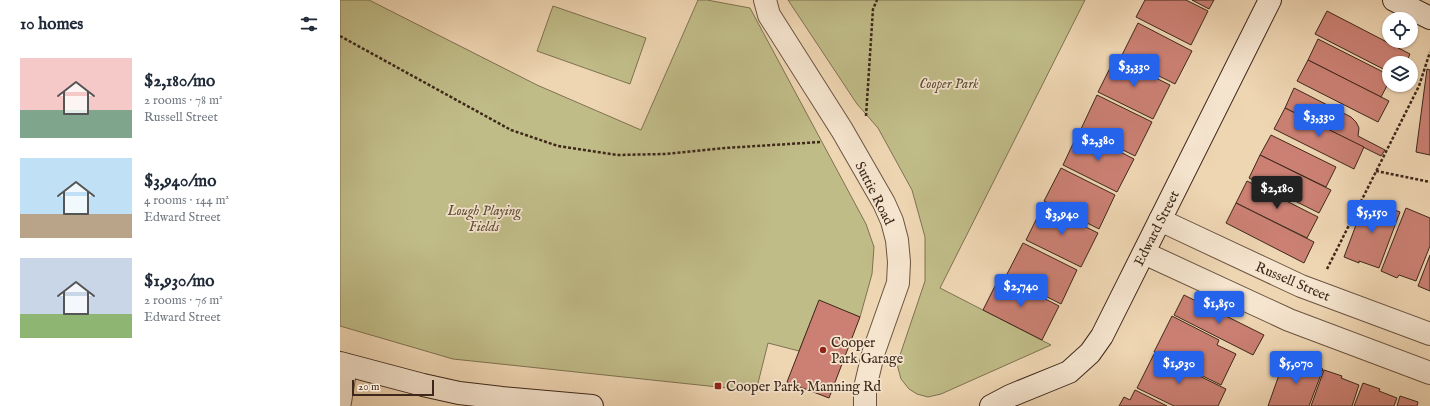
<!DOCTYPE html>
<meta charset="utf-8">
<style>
:root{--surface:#fff;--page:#f2f2f3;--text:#1f2937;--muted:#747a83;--accent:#2563eb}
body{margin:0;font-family:"IM FELL English",serif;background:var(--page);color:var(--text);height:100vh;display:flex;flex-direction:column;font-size:15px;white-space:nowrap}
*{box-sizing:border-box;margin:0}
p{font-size:13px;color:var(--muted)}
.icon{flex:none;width:22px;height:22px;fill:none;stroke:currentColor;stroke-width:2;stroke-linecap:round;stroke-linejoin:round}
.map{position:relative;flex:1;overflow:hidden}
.side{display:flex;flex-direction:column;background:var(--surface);width:340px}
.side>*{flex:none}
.controls{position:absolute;left:1042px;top:12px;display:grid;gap:8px}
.controls a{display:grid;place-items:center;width:36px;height:36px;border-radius:50%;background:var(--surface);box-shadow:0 1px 3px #0004;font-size:20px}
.scale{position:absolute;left:12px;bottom:10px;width:82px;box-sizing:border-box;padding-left:4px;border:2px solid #3e281b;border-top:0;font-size:11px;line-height:14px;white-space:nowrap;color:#3e281b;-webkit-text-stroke:3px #f5e4ce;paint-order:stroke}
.price{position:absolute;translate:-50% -34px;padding:0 9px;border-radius:4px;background:var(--accent);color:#fff;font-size:13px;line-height:26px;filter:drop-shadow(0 1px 2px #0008)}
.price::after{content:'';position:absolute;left:50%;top:24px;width:12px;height:9px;margin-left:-6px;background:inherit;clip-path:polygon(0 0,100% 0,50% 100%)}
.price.current{background:#222;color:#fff}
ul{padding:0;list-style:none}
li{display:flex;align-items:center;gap:12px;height:100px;padding:0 20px}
li span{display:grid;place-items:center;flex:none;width:112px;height:80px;border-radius:0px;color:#555}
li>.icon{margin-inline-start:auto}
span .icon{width:48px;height:48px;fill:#fffc;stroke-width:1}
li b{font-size:17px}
h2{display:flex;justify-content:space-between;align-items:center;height:48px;padding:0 20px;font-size:17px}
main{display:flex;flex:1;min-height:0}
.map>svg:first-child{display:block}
.park{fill:#c0bc88;stroke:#7f7252}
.building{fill:#cb8073;stroke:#3e281b}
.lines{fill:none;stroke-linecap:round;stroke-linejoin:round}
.street-casing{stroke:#6a5441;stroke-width:24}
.secondary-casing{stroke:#3e281b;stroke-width:24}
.path{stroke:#3e281b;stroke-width:2.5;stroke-dasharray:3 2;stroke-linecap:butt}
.street{stroke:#f5e4ce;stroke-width:22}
.secondary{stroke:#f5e4ce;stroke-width:22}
.poi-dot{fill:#8f2418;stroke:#f5e4ce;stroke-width:1.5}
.labels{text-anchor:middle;stroke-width:3.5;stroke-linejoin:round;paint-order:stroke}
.park-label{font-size:14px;font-style:italic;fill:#5e4d36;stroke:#f5e4ce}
.street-label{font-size:14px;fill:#3e281b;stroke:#f5e4ce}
.poi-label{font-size:14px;fill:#3e281b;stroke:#f5e4ce;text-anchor:start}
</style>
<main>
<section class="side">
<h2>10 homes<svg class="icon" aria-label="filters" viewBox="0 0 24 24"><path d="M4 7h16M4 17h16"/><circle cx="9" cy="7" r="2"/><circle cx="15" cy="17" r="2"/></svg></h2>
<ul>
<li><span style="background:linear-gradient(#f6c9c9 65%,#7fa58c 0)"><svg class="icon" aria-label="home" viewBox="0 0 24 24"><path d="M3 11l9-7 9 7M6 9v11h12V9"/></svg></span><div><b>$2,180/mo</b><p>2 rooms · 78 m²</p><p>Russell Street</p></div></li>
<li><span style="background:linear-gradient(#bfe0f5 70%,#b9a48a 0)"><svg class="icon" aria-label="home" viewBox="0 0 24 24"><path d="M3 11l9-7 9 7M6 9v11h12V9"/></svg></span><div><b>$3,940/mo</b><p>4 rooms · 144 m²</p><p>Edward Street</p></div></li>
<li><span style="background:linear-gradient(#c9d6e8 70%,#8fb573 0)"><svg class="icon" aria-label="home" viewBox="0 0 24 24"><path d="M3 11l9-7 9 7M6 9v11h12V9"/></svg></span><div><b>$1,930/mo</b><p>2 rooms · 76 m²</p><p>Edward Street</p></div></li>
</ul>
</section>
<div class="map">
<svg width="1090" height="406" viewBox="0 0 1090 406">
<rect width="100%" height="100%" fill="#efd6b3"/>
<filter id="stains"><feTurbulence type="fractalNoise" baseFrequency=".005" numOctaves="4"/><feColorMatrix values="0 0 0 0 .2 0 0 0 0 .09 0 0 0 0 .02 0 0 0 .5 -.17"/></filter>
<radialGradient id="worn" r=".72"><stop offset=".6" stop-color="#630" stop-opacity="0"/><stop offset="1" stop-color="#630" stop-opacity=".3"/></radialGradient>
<g class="park">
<polygon points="0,0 29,0 197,85 301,130 358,0 367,0 410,8 526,224 534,247 532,274 520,317 479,301 459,351 428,343 416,391 113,359 0,326"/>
<polygon points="448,0 745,0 600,288 711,345 601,394 588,397 577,394 569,389 561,379 557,364 585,281 585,237 572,190 538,128 517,104"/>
<polygon points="213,6 306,38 290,84 197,51"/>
</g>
<g class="building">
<polygon points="805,0 846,0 868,11 851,45 796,17"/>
<polygon points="852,0 874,0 869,9"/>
<polygon points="987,11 1070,54 1066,63 1049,63 1049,72 975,34"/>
<polygon points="798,23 852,51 835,84 781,57"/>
<polygon points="978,39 1049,75 1049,82 1041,97 968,60"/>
<polygon points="775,58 830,85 813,119 758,92"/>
<polygon points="968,60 1049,101 1038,122 957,81"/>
<polygon points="1087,69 1090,70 1090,155 1076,152"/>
<polygon points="954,88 1011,117 1016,122 1019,128 1018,136 1045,150 1041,156 945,108"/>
<polygon points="757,95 812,122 795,156 741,129"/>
<polygon points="945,108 1024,147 1014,169 934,129"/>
<polygon points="739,131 794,159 777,192 723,165"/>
<polygon points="931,135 996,167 986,187 920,155"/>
<polygon points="920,155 991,190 979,213 909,178"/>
<polygon points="721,168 775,195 759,229 704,201"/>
<polygon points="907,181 978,217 967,238 896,203"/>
<polygon points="1025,201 1038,205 1038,204 1060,212 1039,268 1019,261 1019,263 1004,257"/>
<polygon points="896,203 974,242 964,263 886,223"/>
<polygon points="703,206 758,233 741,267 686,240"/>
<polygon points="1066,208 1090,218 1090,246 1076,281 1059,275 1057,278 1041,271"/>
<polygon points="683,243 737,270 721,304 666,276"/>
<polygon points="1090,255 1090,291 1078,286"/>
<polygon points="660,276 719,306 702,340 643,310"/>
<polygon points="844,295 924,335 913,355 834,315"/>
<polygon points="479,300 520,317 489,398 447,382"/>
<polygon points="832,316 879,340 877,345 896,354 881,385 814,352"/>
<polygon points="814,354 886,389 878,406 834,406 797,388"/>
<polygon points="945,358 962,364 963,362 983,369 969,406 928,406"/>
<polygon points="984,370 1002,376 1001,378 1019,385 1012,406 971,406"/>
<polygon points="1023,383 1040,389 1039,391 1057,398 1054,406 1014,406"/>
<polygon points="795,390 827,406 779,406 784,397 790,400"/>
<polygon points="1060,396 1078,402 1077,406 1057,406"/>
</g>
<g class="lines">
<g class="street-casing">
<g id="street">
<polyline points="425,0 429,15 502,130 544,203 552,221 557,240 559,262 558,283 533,354 525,388 525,406"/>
<polyline points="820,220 961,286 1090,334"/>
<polyline points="804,253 949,320 1090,373"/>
<polyline points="0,402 6,365"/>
</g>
</g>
<g class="secondary-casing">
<g id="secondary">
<polyline points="1054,0 1090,18"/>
<polyline points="0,363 83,385 119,393 162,398 252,406"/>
<polyline points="651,406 670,396 729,372 750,353 762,336 930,0"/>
</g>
</g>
<g class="path">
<polyline points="0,36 171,130 218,146 277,155 325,154 385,148 480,142"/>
<polyline points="526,116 533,9 537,0"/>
<polyline points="1036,171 1090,182"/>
<polyline points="987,269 1079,86 1090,52"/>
</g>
<use href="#street" class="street"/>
<use href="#secondary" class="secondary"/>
</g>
<g class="poi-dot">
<circle cx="483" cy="350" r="4"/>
<rect x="374" y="382" width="8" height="8" rx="2"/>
</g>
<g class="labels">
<g class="park-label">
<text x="609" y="88">Cooper Park</text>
<text x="144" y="215">Lough Playing<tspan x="144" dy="16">Fields</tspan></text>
</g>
<g class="street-label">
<text transform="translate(535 193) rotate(63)" y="5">Suttie Road</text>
<text transform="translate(816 228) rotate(-63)" y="5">Edward Street</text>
<text transform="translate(953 281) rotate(23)" y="5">Russell Street</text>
</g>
<g class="poi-label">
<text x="491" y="347">Cooper<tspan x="491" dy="16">Park Garage</tspan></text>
<text x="386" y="391">Cooper Park, Manning Rd</text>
</g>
</g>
<rect width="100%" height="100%" filter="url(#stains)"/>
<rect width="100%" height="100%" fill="url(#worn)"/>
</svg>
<div class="controls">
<a><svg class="icon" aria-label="locate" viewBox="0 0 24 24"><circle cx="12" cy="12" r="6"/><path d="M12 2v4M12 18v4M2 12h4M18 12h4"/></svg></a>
<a><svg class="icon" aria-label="layers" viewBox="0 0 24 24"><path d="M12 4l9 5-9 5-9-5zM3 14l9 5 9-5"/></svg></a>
</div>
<div class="scale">20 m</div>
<b class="price" style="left:794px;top:88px">$3,330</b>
<b class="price" style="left:979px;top:138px">$3,330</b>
<b class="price" style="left:758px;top:162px">$2,380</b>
<b class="price current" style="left:937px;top:210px">$2,180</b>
<b class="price" style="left:1032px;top:234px">$5,150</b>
<b class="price" style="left:722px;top:236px">$3,940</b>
<b class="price" style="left:681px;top:308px">$2,740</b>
<b class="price" style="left:879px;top:325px">$1,850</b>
<b class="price" style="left:839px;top:385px">$1,930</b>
<b class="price" style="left:956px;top:385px">$5,070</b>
</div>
</main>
